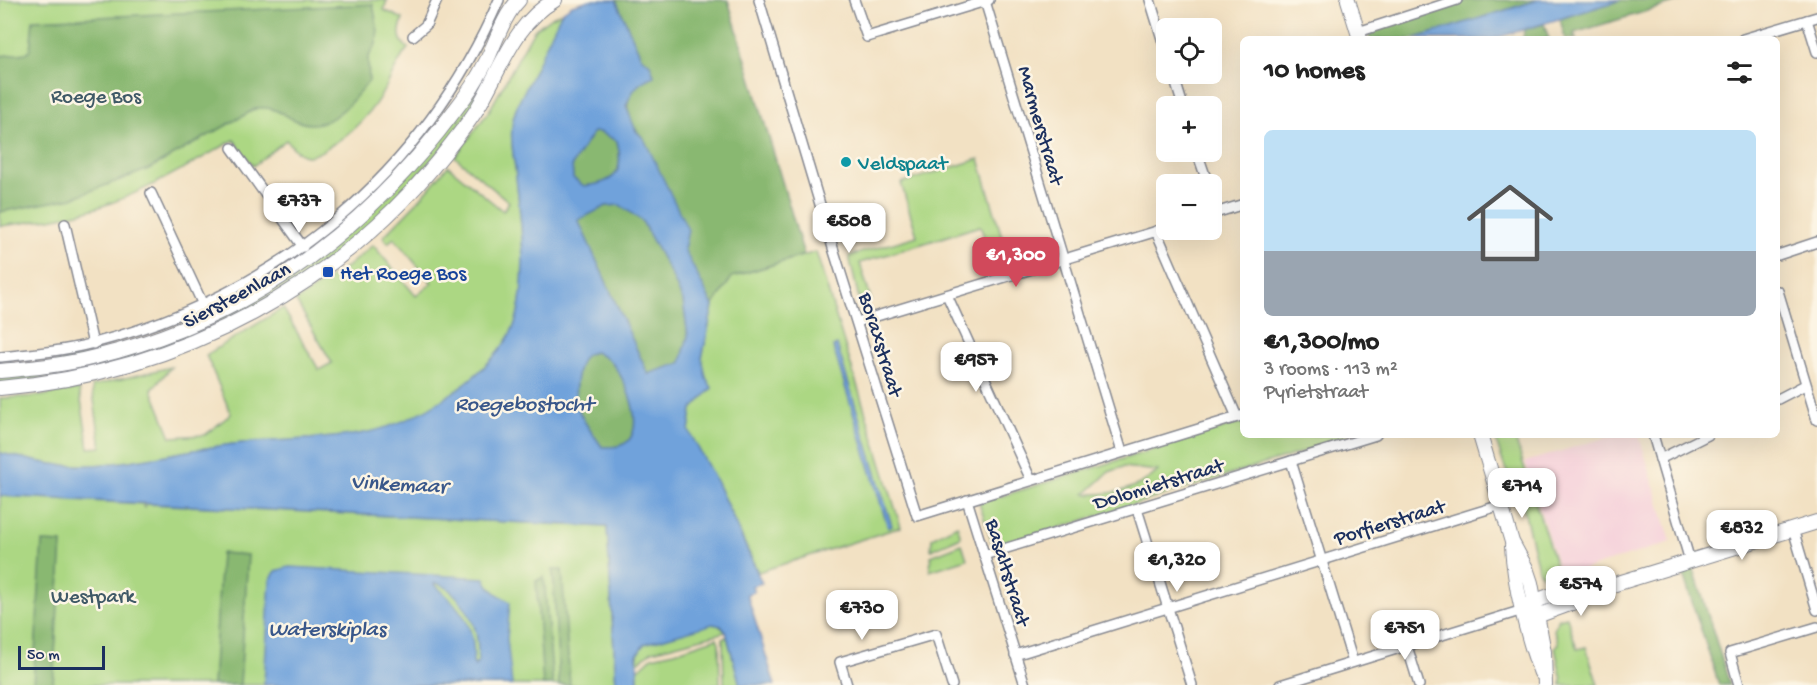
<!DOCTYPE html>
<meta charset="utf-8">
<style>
:root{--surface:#fff;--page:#f6f6f6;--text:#222;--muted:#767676;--line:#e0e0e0;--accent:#d1495b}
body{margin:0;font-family:"Gochi Hand",sans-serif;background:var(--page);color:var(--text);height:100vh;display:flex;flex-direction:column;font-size:22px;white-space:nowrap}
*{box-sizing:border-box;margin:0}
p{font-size:20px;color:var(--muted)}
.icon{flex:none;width:33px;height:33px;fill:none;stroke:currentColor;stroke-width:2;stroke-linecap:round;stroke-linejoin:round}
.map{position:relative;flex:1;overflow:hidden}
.sheet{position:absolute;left:1240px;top:36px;width:540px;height:402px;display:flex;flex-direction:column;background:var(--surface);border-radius:9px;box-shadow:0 6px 24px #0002}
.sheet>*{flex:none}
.controls{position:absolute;left:1156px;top:18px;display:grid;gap:12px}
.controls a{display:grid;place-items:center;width:66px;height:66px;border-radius:9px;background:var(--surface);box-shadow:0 6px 24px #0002;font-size:30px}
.scale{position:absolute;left:18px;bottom:15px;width:87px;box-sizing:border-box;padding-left:6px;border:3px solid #1b2f5e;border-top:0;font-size:16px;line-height:21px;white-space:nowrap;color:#1b2f5e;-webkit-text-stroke:4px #fcf5e5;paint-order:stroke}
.price{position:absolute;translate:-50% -51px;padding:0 14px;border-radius:12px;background:#fff;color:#222;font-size:20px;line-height:39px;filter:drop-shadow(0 2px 3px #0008)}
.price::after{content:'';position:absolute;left:50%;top:36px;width:18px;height:14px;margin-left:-9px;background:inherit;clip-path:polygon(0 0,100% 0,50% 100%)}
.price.on{background:var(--accent);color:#fff}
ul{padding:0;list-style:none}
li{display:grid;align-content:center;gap:12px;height:318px;padding:0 24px}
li+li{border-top:2px solid var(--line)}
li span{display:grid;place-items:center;height:186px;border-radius:9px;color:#555}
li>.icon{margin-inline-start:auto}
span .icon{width:108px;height:108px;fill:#fffc;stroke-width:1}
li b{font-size:26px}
h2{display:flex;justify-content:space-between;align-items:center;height:72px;padding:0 24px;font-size:26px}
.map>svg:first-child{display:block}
.built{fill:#f5cfda}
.green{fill:#acd783;stroke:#648370;stroke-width:1.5;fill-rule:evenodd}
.forest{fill:#89b871;stroke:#527468;stroke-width:1.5}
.water{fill:#70a2db;stroke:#46689c;stroke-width:1.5;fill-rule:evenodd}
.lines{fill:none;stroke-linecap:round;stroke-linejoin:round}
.street-casing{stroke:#868890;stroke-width:12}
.secondary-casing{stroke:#868890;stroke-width:16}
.street{stroke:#fff;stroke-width:9}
.secondary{stroke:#fff;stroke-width:14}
.culture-dot{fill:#0f9aa8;stroke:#fcf5e5;stroke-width:2}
.transit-dot{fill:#1a4fb4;stroke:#fcf5e5;stroke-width:2}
.labels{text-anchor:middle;stroke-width:5;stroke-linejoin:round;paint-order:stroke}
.park-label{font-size:21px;fill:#3f5967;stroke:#fcf5e5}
.street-label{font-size:21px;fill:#1b2f5e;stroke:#fcf5e5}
.culture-label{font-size:21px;fill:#0d838f;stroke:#fcf5e5;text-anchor:start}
.transit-label{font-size:21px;fill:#164399;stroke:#fcf5e5;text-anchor:start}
.water-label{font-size:22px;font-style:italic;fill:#39578a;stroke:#fcf5e5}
</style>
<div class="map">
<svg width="1817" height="685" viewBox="0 0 1817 685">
<rect width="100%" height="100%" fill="#fcf5e5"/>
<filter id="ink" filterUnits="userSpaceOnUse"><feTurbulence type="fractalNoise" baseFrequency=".0167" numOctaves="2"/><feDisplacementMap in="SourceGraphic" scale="12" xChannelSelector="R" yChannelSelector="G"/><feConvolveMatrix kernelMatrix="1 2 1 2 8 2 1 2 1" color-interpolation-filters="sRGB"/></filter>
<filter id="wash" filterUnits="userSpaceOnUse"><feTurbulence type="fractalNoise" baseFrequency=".008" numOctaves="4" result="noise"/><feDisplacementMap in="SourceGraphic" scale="24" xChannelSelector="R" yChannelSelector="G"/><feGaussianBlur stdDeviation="1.35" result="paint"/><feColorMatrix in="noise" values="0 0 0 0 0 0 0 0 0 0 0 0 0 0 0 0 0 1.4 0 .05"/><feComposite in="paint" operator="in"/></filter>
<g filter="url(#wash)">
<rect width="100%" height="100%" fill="#f2e1c3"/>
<polygon class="built" points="1614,435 1639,435 1671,542 1561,577 1525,462"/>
<g class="green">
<path d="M0,0H387L384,10L403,19C399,30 397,40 408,48C399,60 393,72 387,85C374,109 354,132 330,146C324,150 315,156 308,156C299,156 292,146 286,140L253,166L234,140C193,163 152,188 108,204C73,217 36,221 0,226Z"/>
<path d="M562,12C551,34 541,56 531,78C523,94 513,110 512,128C510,144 515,162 516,177C521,223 528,272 517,317C511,342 487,366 468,381C438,405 402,426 364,433C320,441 276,439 233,444C176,451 119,468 62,465C41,464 21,457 0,453V398L41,396L79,389L89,448L101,447L92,386L171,367L152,390L171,437L205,435L231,414L206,355L283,308L319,370L332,363L296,301L348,266L373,245L416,296L432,283L394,238L388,243L383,237L420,199L448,166L503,211L509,202L455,157L489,111L534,30L550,18Z"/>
<polygon points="475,93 478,98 451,138 370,228 289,289 216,323 216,318 333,245"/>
<polygon points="979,159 1009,261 995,265 980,226 860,263 871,300 859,299 849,256 917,236 901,183"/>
<polygon points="816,252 901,527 758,572 717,483 689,431 692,409 712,388 706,378 702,358 713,306 732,277"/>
<polygon points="200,327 202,332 124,363 0,385 0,376"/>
<path d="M1243,422L1244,435H1347L1348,438L994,548L979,503ZM1123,467L1158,471C1138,490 1111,495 1085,494L1109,472Z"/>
<polygon points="1494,435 1514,435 1560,579 1547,579 1539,572 1520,494 1505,468"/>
<polygon points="0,496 143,504 143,507 145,508 145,504 607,527 616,685 0,685"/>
<polygon points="957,525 961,537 931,550 932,538"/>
<polygon points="962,544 967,559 930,571 931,556"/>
<polygon points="1567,617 1577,649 1586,647 1598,685 1561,685 1562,680 1555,648 1558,643 1554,630 1559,619"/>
<polygon points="710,624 718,625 726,632 652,651 637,663 639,650 644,644"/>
<polygon points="727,637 740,685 724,685 723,641 723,638"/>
<polygon points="717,638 719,643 720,685 638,685 638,670 652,657 675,652"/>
</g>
<g class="forest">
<path d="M616,0H728L804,255L732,277L713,306L684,249L644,139C628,123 619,97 641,81C644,79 650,77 654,75L650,64L641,57Z"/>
<polygon points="1468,0 1537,0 1413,39 1370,39 1367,30"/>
<polygon points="1621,0 1684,0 1574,33 1576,39 1565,39 1560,19"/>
<path d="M373,4L378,31L376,44L368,58L369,81C348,106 327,136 292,119C280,112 271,106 257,108L149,169L72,198L0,212V56L26,53L30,50L33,20Z"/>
<polygon points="1544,24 1549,39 1523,39 1524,30"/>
<path d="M593,132H600L617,141C624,172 616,183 584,186L573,178L572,165Z"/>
<polygon points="620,205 642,221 672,276 683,301 688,336 681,363 648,374 578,220 606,206"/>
<path d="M595,352C600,355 607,358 611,362C625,377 644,422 629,440C622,448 611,447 602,447C593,433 579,418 576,401C574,391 577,361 586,355C589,353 592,353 595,352Z"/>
<polygon points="42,542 62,543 53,685 33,685"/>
<polygon points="221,553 248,555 240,685 213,685"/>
<polygon points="1693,567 1730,685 1719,685 1682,571"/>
<polygon points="553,570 562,570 570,685 559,685"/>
<polygon points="544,577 553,685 543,685 536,581"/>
</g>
<g class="water">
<path d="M590,0H616L641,57L650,64L654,76C638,82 632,90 626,106L636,131L644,139L688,230L684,249L713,306L702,358L706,378L712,388L692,409L689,431L717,483L762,583L752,586L754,592L747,594L775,685H740L726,632L721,626L713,624L644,644L637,655L638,685H616L607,527L0,496V453C21,457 41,464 62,465C119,468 176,451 233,444C276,439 320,441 364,433C402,426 438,405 468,381C487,366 511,342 517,317C528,272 521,223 516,177C515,162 510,144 512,128C513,110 523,94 531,78C541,56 551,34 562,12L572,5ZM593,132H600L617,141C625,172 616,183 584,186L573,178L572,165ZM620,205L642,221L672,276L683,301L688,336L681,363L648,374L578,220L606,206ZM595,352C600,355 607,358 611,362C625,377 644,422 629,440C622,448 611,447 602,447C593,433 579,418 576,401C574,391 577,361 586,355C588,353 592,353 595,352Z"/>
<polygon points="1538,0 1621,0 1493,39 1413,39"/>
<polygon points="837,345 892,526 888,528 833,347"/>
<path d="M289,567L485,578C489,590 500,596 510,602L507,639L512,685H264L270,580L276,571ZM435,583C451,585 467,608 473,623C478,635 478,648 478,661L475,666L473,663C477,626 460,607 434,584Z"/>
</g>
</g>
<g filter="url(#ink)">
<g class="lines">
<g class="street-casing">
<g id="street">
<polyline points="759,0 833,248 917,516 1244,415"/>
<polyline points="854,0 867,37 989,0"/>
<polyline points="1150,0 1167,55"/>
<polyline points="985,1 1122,452"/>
<polyline points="1807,20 1817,52"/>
<polyline points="1358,32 1457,0"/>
<polyline points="413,36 426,25 437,0"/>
<polyline points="1743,39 1817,17"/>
<polyline points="1173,74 1183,106"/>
<polyline points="232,148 303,247"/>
<polyline points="1197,152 1208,184"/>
<polyline points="151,193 205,309"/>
<polyline points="1212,198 1217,213"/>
<polyline points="1212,214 1244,204"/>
<polyline points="65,224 93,344"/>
<polyline points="1156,231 1237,417"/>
<polyline points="1778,255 1817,242"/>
<polyline points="1778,291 1817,420"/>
<polyline points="947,295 1031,480"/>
<polyline points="857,322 1167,228"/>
<path d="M0,357C31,354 64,351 94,343C278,295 423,174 499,0"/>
<polyline points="1778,399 1805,385"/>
<polyline points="1653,435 1690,561"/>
<polyline points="1660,459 1708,435"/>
<polyline points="1291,461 1353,662"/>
<polyline points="967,500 1025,685"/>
<polyline points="1137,509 1192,685"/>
<polyline points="1793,529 1817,610"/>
<polyline points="984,555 1376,435"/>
<polyline points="1407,646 1419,685"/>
<polyline points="1015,655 1501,505"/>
<polyline points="847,685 840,662 936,634 952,685"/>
<polyline points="1280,685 1523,610"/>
<polyline points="1739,685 1730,653 1817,627"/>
</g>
</g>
<g class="secondary-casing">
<g id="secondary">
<polyline points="1348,0 1360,39"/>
<path d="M0,371C32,368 64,365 95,357C246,320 363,234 455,110C467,95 478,78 487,60C496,41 504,15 519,0"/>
<path d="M0,388C180,373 347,284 456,138C463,129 471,119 477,109C501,70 513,24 555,0"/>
<polyline points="1480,435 1512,542 1526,568 1531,583 1544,652 1545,685"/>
<path d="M1512,546C1514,583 1527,638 1541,673"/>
<path d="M1528,606C1546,593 1580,589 1601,586"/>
<polyline points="1523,610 1537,616 1578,601 1612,585 1817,522"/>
</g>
</g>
<use href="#street" class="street"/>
<use href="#secondary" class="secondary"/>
</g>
</g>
<circle class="culture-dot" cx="846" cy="162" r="6"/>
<rect class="transit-dot" x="322" y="266" width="12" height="12" rx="3"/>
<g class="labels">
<g class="park-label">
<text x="96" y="102">Roege Bos</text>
<text x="93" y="602">Westpark</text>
</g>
<g class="street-label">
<text transform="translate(1042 125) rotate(74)" y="7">Marmerstraat</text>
<text transform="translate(236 294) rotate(-28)" y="7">Siersteenlaan</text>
<text transform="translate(882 344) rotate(73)" y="7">Boraxstraat</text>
<text transform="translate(1158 483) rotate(-17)" y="7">Dolomietstraat</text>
<text transform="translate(1389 521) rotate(-17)" y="7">Porfierstraat</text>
<text transform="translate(1009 572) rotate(73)" y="7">Basaltstraat</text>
</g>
<g class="culture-label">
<text x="858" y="169">Veldspaat</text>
</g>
<g class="transit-label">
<text x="340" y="279">Het Roege Bos</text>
</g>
<g class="water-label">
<text x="524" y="410">Roegebostocht</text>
<text transform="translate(399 482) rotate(3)" y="8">Vinkemaar</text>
<text x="327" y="635">Waterskiplas</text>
</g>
</g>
</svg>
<div class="controls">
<a><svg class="icon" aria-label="locate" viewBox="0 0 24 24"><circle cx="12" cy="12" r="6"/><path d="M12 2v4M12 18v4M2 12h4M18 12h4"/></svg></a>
<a>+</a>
<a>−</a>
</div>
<div class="scale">50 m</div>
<b class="price" style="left:299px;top:234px">€737</b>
<b class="price" style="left:849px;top:254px">€508</b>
<b class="price on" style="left:1016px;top:288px">€1,300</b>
<b class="price" style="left:976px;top:393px">€957</b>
<b class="price" style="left:1522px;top:519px">€714</b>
<b class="price" style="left:1742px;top:561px">€832</b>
<b class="price" style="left:1177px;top:593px">€1,320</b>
<b class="price" style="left:1581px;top:617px">€574</b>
<b class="price" style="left:862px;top:641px">€730</b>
<b class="price" style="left:1405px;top:661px">€751</b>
<section class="sheet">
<h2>10 homes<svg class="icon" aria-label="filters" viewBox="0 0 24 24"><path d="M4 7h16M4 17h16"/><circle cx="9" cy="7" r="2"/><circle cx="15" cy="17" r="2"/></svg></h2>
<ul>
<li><span style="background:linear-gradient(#bfe0f5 65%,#9aa5b1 0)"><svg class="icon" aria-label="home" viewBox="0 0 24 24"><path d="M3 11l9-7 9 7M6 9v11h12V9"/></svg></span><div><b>€1,300/mo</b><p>3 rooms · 113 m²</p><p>Pyrietstraat</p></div></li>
</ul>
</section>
</div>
